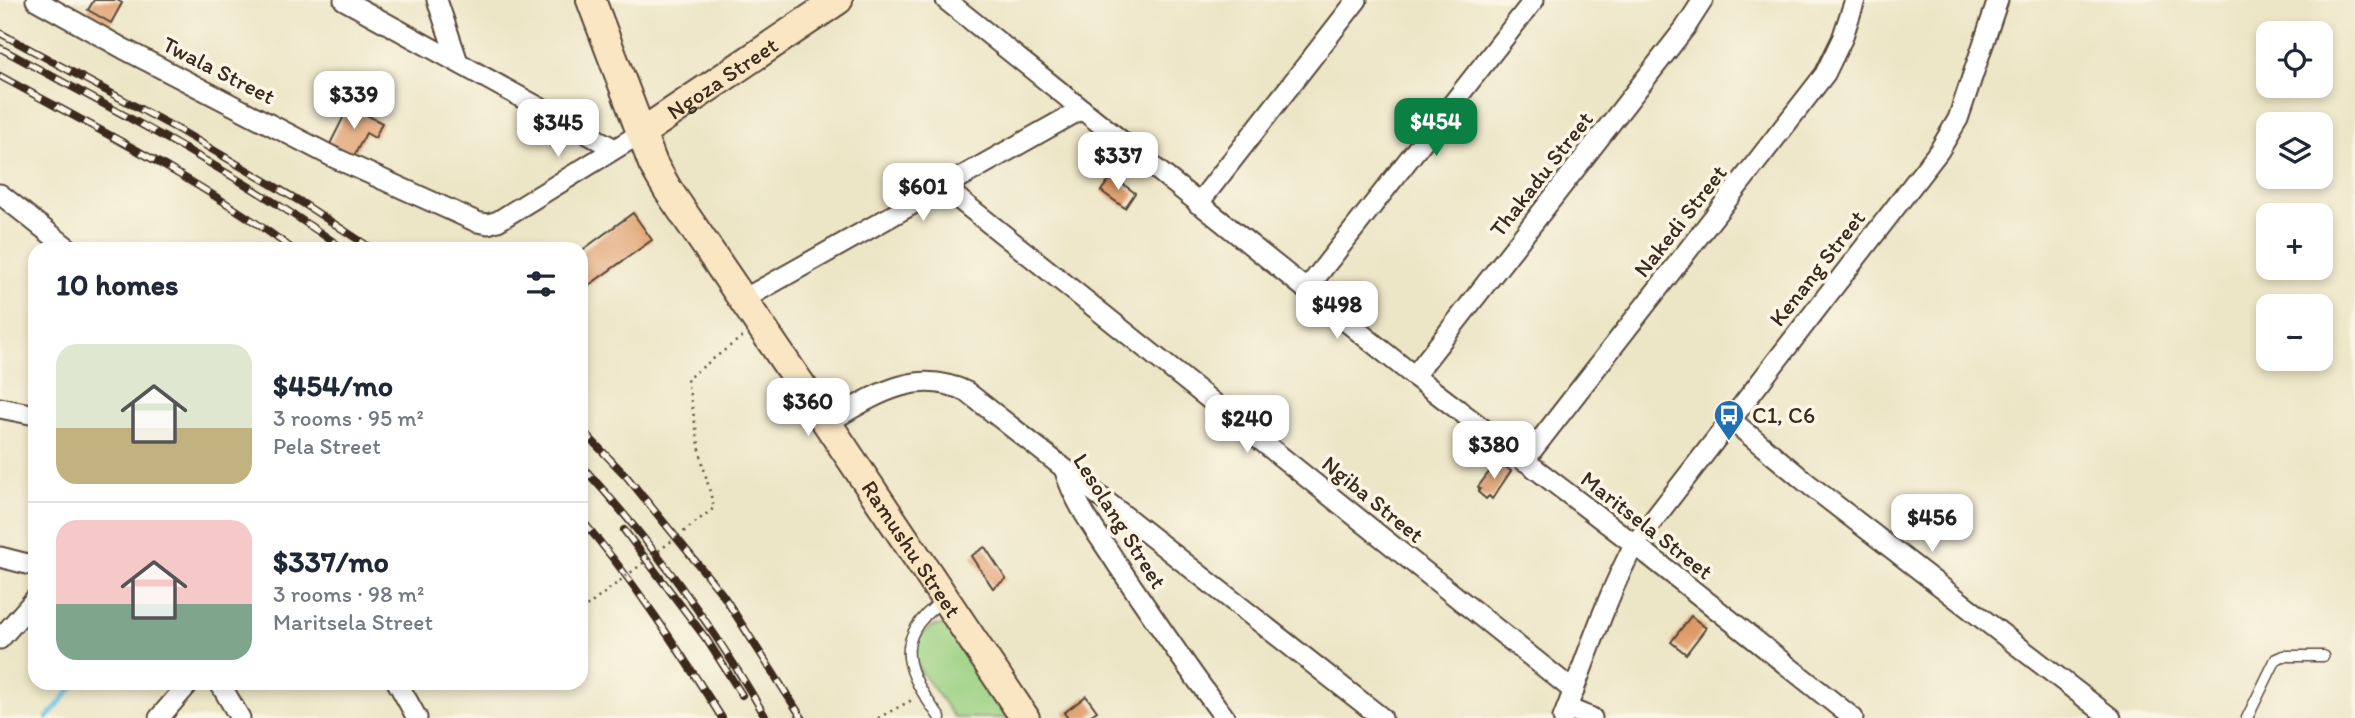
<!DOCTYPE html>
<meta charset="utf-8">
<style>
:root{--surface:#fff;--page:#f6f6f7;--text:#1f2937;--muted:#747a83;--line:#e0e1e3;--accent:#0b8043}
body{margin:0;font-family:Itim,sans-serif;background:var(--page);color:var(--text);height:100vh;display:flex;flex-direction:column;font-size:26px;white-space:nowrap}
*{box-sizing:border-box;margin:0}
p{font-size:23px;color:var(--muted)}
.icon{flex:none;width:38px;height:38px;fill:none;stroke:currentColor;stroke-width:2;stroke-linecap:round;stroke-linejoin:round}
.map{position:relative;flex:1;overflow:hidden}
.details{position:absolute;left:28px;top:242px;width:560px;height:448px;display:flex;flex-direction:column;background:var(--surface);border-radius:21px;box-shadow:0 4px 10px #0003}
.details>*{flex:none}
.tools{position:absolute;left:2256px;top:21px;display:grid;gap:14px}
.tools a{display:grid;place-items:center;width:77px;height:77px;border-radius:14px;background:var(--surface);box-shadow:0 4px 10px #0003;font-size:35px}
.price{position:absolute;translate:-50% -60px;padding:0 16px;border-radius:14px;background:#fff;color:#222;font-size:23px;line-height:46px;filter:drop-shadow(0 2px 4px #0008)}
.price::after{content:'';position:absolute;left:50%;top:42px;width:21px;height:16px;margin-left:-10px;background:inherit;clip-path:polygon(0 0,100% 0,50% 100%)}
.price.selected{background:var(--accent);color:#fff}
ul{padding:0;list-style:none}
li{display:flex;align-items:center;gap:21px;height:175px;padding:0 28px}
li+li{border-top:2px solid var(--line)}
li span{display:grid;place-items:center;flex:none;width:196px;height:140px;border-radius:21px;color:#555}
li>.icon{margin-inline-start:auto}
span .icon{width:84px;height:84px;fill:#fffc;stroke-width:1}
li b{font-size:30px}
h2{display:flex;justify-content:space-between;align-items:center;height:84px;padding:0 28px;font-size:30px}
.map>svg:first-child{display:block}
.green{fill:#9ad081;stroke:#6a7d50;stroke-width:2}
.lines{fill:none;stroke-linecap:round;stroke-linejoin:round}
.stream{stroke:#65c6e3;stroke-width:5}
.building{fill:#dd9764}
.lane-casing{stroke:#564637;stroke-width:13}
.street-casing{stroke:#564637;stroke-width:23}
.secondary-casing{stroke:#564637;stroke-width:32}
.path{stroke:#564637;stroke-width:2.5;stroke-dasharray:2 5;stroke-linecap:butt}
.lane{stroke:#fff;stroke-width:10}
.street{stroke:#fff;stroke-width:19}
.secondary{stroke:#fbe6c4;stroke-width:28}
.rail-casing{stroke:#3b2a1e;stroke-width:8}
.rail{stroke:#fcf5e5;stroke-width:5;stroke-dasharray:16;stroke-linecap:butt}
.path-bridge{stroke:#564637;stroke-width:2.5;stroke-dasharray:2 5;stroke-linecap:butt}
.labels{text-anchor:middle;stroke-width:7;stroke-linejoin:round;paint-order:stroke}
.street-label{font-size:23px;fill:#3b2a1e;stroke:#fcf5e5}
.poi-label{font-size:23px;fill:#3b2a1e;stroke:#fcf5e5;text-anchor:start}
</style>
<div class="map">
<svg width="2355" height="718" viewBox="0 0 2355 718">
<rect width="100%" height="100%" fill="#fcf5e5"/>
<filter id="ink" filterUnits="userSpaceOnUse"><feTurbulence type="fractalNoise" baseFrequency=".0143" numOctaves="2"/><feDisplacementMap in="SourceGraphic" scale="14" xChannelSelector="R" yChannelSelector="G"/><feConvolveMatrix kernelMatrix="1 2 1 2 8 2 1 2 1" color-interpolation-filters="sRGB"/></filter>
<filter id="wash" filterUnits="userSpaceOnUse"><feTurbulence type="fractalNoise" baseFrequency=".00686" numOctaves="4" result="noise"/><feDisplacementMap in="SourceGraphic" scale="28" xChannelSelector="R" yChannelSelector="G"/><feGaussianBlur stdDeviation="1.57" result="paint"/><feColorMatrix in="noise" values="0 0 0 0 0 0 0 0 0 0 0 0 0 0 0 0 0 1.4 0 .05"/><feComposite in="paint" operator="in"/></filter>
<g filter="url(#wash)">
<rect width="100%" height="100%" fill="#ece5c6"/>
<polygon class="green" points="950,624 1014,718 955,718 915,663 915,640 933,626"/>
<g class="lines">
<polyline class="stream" points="47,718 77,682"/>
</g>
<g id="blocks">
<g class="building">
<polygon points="94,0 117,0 122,3 111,23 88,10"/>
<polygon points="349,106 382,123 375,138 366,133 354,156 330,144"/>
<polygon points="1112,176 1135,193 1125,208 1101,191"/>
<polygon points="633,213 652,240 589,285 581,274 581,251"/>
<polygon points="1500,463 1511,471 1492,499 1489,496 1486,499 1478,492 1480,489 1478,487 1495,464 1498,466"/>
<polygon points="985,547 1006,579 993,588 971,556"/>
<polygon points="1691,616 1706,628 1686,654 1671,642"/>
<polygon points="1086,696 1097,711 1087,718 1068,718 1064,713"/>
</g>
</g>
</g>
<g filter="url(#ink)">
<use href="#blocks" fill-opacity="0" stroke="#564637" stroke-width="2"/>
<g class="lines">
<g class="lane-casing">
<g id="lane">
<path d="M940,718C907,672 889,640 943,600"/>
<polyline points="2247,718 2276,659 2283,656 2323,656"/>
</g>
</g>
<g class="street-casing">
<g id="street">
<polyline points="36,0 124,49 335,158 477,222 488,224 498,221 641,133"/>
<polyline points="344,0 613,148"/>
<polyline points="437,0 458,62"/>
<polyline points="946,0 1414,376 1651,557 1853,718"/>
<polyline points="945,188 1574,691"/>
<polyline points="0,194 68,248"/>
<polyline points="1198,204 1357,0"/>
<polyline points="1306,290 1534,0"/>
<polyline points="744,299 1082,109"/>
<polyline points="1414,376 1685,28 1703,0"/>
<polyline points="0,408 35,415"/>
<polyline points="1730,419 1807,483 2111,718"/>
<path d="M827,423C872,397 915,366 967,392L1382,718"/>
<polyline points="1524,461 1825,74 1842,39 1855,0"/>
<path d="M1065,471C1075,505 1098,534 1117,564C1152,616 1187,668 1225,718"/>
<polyline points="0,557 35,566"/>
<polyline points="0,639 35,599"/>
<polyline points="219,682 240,718"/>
<polyline points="397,682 417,718"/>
<polyline points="1567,708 1592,718"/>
<polyline points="159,718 190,682"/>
<path d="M1563,718C1586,660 1605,600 1634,545L1939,151L1958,119L1998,0"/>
</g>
</g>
<g class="secondary-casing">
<g id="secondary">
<path id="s1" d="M591,0L653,164L668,190L827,423L1025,718"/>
<path id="s2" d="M641,133L838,0"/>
</g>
</g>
<g class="path">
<polyline points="678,536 714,508 702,461 687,379 743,336"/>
<polyline points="878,718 912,700"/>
</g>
<use href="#lane" class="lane"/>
<use href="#street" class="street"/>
<use href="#secondary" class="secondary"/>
<g class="rail-casing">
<g id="rail">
<polyline points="0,33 181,131 301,202 371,248"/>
<path d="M0,48C116,111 235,171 342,248"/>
<path d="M0,76C97,129 202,181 291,248"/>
<polyline points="581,429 627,477 723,595 802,718"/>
<path d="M581,465C652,543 714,626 766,718"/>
<path d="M581,519C634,581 678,649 722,718"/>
<polyline points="624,530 707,640 742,695"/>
</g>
</g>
<use href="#rail" class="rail"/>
<polyline class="path-bridge" points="581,611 678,536"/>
</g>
</g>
<defs>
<g id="bus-pin" transform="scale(1.575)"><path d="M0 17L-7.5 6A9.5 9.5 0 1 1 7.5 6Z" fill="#1f6fb2" stroke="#fcf5e5"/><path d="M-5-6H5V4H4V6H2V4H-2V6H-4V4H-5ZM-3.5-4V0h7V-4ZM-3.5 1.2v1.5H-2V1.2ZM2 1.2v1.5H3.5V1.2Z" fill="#fff"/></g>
</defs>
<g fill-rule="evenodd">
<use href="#bus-pin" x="1729" y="415"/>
</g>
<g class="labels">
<g class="street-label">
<text transform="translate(219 70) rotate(27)" y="8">Twala Street</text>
<text dy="8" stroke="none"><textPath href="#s2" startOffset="98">Ngoza Street</textPath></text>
<text transform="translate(1541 174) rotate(-52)" y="8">Thakadu Street</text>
<text transform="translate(1680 221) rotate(-52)" y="8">Nakedi Street</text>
<text transform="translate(1817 268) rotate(-52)" y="8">Kenang Street</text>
<text transform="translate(1373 499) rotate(39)" y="8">Ngiba Street</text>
<text transform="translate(1120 521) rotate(58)" y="8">Lesolang Street</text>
<text transform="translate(1647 525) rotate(38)" y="8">Maritsela Street</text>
<text dy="8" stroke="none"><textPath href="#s1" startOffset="639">Ramushu Street</textPath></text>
</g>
<g class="poi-label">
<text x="1752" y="423">C1, C6</text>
</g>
</g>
</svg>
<div class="tools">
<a><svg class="icon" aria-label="locate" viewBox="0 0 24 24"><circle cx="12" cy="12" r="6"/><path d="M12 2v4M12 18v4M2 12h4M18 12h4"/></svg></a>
<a><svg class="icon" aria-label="layers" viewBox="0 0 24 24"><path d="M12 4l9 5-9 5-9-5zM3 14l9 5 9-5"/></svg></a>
<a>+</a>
<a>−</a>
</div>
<b class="price" style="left:354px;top:131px">$339</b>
<b class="price selected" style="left:1436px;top:158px">$454</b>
<b class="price" style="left:558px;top:159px">$345</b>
<b class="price" style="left:1118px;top:192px">$337</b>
<b class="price" style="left:923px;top:223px">$601</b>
<b class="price" style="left:1337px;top:341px">$498</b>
<b class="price" style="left:808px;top:438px">$360</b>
<b class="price" style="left:1247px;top:455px">$240</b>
<b class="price" style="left:1494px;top:481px">$380</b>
<b class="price" style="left:1932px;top:554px">$456</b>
<section class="details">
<h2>10 homes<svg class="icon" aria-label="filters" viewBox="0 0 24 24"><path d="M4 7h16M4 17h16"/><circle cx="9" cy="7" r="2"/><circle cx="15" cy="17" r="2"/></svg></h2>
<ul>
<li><span style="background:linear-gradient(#dfe7d0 60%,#c2b280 0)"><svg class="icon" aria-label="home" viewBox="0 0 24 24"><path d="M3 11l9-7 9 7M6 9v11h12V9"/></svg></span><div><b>$454/mo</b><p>3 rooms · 95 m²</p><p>Pela Street</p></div></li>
<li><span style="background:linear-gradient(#f6c9c9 60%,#7fa58c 0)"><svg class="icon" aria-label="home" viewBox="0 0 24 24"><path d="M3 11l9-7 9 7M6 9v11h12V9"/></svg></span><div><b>$337/mo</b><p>3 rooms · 98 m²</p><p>Maritsela Street</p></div></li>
</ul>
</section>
</div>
